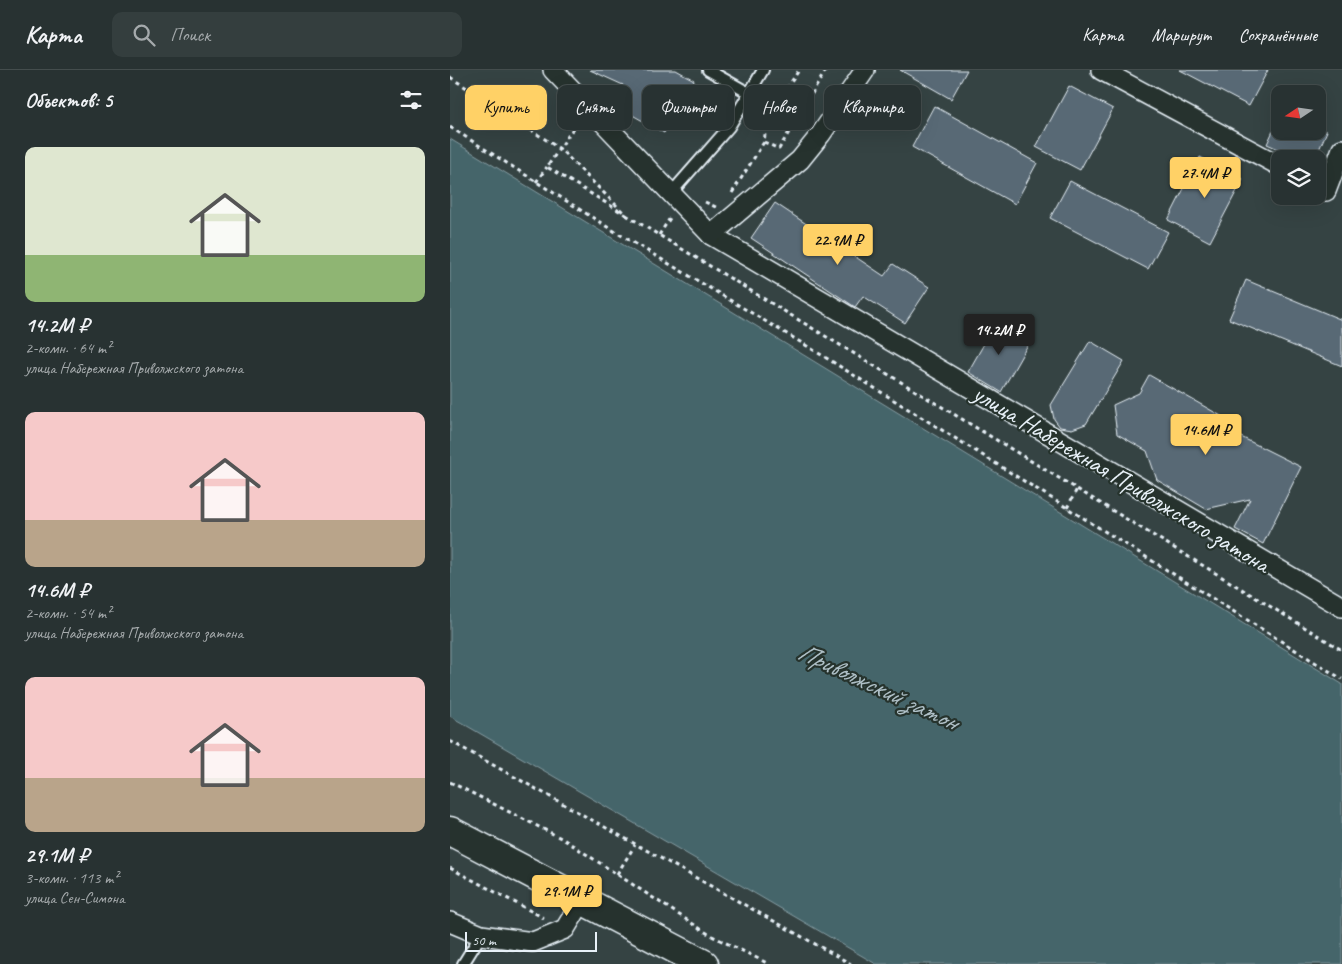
<!DOCTYPE html>
<html lang="ru">
<meta charset="utf-8">
<style>
:root{--surface:#283232;--page:#343e3e;--text:#f1f3f6;--muted:#a5aaac;--line:#444d4d;--accent:#ffd166}
body{margin:0;font-family:Caveat,sans-serif;background:var(--page);color:var(--text);height:100vh;display:flex;flex-direction:column;font-size:19px;white-space:nowrap}
*{box-sizing:border-box;margin:0}
p{font-size:16px;color:var(--muted)}
.icon{flex:none;width:28px;height:28px;fill:none;stroke:currentColor;stroke-width:2;stroke-linecap:round;stroke-linejoin:round}
.map{position:relative;flex:1;overflow:hidden}
.panel{display:flex;flex-direction:column;background:var(--surface);width:450px}
.panel>*{flex:none}
.guide{position:absolute;left:15px;top:15px;width:475px;height:45px;display:flex;gap:10px}
.needle{width:32px;rotate:257deg}
.tools{position:absolute;left:821px;top:15px;display:grid;gap:10px}
.tools a{display:grid;place-items:center;width:55px;height:55px;border-radius:10px;background:var(--surface);box-shadow:0 5px 20px #0002,0 0 0 1px var(--line);font-size:25px}
.scale{position:absolute;left:15px;bottom:12px;width:132px;box-sizing:border-box;padding-left:5px;border:2px solid #e8f1f8;border-top:0;font-size:14px;line-height:18px;white-space:nowrap;color:#e8f1f8;-webkit-text-stroke:4px #26332d;paint-order:stroke}
.price{position:absolute;translate:-50% -42px;padding:0 11px;border-radius:5px;background:var(--accent);color:#111;font-size:16px;line-height:32px;filter:drop-shadow(0 1px 2px #0008)}
.price::after{content:'';position:absolute;left:50%;top:30px;width:15px;height:11px;margin-left:-8px;background:inherit;clip-path:polygon(0 0,100% 0,50% 100%)}
.price.on{background:#222;color:#fff}
ul{padding:0;list-style:none}
li{display:grid;align-content:center;gap:10px;height:265px;padding:0 25px}
li span{display:grid;place-items:center;height:155px;border-radius:10px;color:#555}
li>.icon{margin-inline-start:auto}
span .icon{width:90px;height:90px;fill:#fffc;stroke-width:1}
li b{font-size:21px}
h2{display:flex;justify-content:space-between;align-items:center;height:60px;padding:0 25px;font-size:21px}
.chip{padding:0 18px;border-radius:10px;background:var(--surface);box-shadow:0 5px 20px #0002,0 0 0 1px var(--line);font-size:18px;line-height:45px}
.chip.on{background:var(--accent);color:#111}
header{display:flex;align-items:center;gap:30px;box-sizing:border-box;height:70px;padding:0 25px;background:var(--surface);border-bottom:1px solid var(--line)}
header strong{font-size:24px}
nav{display:flex;gap:28px;margin-inline-start:auto;font-size:18px}
.search{width:350px;height:45px;background:var(--page);display:flex;align-items:center;gap:12px;box-sizing:border-box;padding:0 18px;border-radius:10px;color:var(--muted);font-size:19px}
main{display:flex;flex:1;min-height:0}
.map>svg:first-child{display:block}
.water{fill:#44656b;stroke:#869da3}
.building{fill:#596975;stroke:#e8f1f8}
.lines{fill:none;stroke-linecap:round;stroke-linejoin:round}
.lane-casing{stroke:#e8f1f8;stroke-width:14}
.street-casing{stroke:#e8f1f8;stroke-width:22}
.secondary-casing{stroke:#e8f1f8;stroke-width:31}
.path{stroke:#e8f1f8;stroke-width:3;stroke-dasharray:4 4;stroke-linecap:butt}
.lane{stroke:#26332d;stroke-width:10}
.street{stroke:#26332d;stroke-width:19}
.secondary{stroke:#26332d;stroke-width:28}
.labels{text-anchor:middle;stroke-width:4.5;stroke-linejoin:round;paint-order:stroke}
.street-label{font-size:25px;fill:#e8f1f8;stroke:#26332d}
.water-label{font-size:26px;font-style:italic;fill:#afc0c7;stroke:#26332d}
</style>
<header>
<strong>Карта</strong>
<div class="search"><svg class="icon" aria-label="search" viewBox="0 0 24 24"><circle cx="10" cy="10" r="6"/><path d="M15 15l6 6"/></svg>Поиск</div>
<nav><a>Карта</a><a>Маршрут</a><a>Сохранённые</a></nav>
</header>
<main>
<section class="panel">
<h2>Объектов: 5<svg class="icon" aria-label="filters" viewBox="0 0 24 24"><path d="M4 7h16M4 17h16"/><circle cx="9" cy="7" r="2"/><circle cx="15" cy="17" r="2"/></svg></h2>
<ul>
<li><span style="background:linear-gradient(#dfe7d0 70%,#8fb573 0)"><svg class="icon" aria-label="home" viewBox="0 0 24 24"><path d="M3 11l9-7 9 7M6 9v11h12V9"/></svg></span><div><b>14.2M ₽</b><p>2-комн. · 64 m²</p><p>улица Набережная Приволжского затона</p></div></li>
<li><span style="background:linear-gradient(#f6c9c9 70%,#b9a48a 0)"><svg class="icon" aria-label="home" viewBox="0 0 24 24"><path d="M3 11l9-7 9 7M6 9v11h12V9"/></svg></span><div><b>14.6M ₽</b><p>2-комн. · 54 m²</p><p>улица Набережная Приволжского затона</p></div></li>
<li><span style="background:linear-gradient(#f6c9c9 65%,#b9a48a 0)"><svg class="icon" aria-label="home" viewBox="0 0 24 24"><path d="M3 11l9-7 9 7M6 9v11h12V9"/></svg></span><div><b>29.1M ₽</b><p>3-комн. · 113 m²</p><p>улица Сен-Симона</p></div></li>
</ul>
</section>
<div class="map">
<svg width="892" height="894" viewBox="0 0 892 894">
<rect width="100%" height="100%" fill="#354343"/>
<filter id="ink" filterUnits="userSpaceOnUse"><feTurbulence type="fractalNoise" baseFrequency=".02" numOctaves="2"/><feDisplacementMap in="SourceGraphic" scale="10" xChannelSelector="R" yChannelSelector="G"/><feConvolveMatrix kernelMatrix="1 2 1 2 8 2 1 2 1" color-interpolation-filters="sRGB"/></filter>
<g filter="url(#ink)">
<polygon class="water" points="0,69 892,614 892,894 426,894 0,646"/>
<g class="building">
<polygon points="140,0 226,0 244,10 214,63 163,34 173,15"/>
<polygon points="450,0 517,0 501,29"/>
<polygon points="730,0 818,0 799,36"/>
<polygon points="619,16 663,39 630,100 586,77"/>
<polygon points="484,36 587,93 565,134 462,77"/>
<polygon points="823,61 877,61 865,89 851,89 817,74"/>
<polygon points="750,87 793,109 760,172 718,150"/>
<polygon points="620,111 718,162 698,199 600,148"/>
<polygon points="325,133 434,206 443,194 479,217 455,253 413,226 405,237 301,168"/>
<polygon points="796,210 892,250 892,296 779,249"/>
<polygon points="547,251 580,271 551,322 518,302"/>
<polygon points="640,271 674,291 636,354 622,359 610,357 604,349 601,335"/>
<polygon points="699,305 787,355 789,366 851,397 813,474 785,459 800,429 756,439 707,410 697,381 667,364 663,335 689,323"/>
</g>
<g class="lines">
<g class="lane-casing">
<g id="lane">
<polyline points="258,0 299,23"/>
<polyline points="222,122 279,57 313,0"/>
<polyline points="13,894 31,865"/>
</g>
</g>
<g class="street-casing">
<g id="street">
<polyline points="103,0 261,165 892,537"/>
<polyline points="651,0 830,96"/>
<polyline points="876,121 892,79"/>
<polyline points="261,165 350,90 371,64 415,0"/>
<polyline points="0,852 31,865 83,872 115,859 132,831"/>
</g>
</g>
<g class="secondary-casing">
<polyline id="secondary" points="0,761 254,894"/>
</g>
<g class="path">
<polyline points="0,7 110,79 176,145 97,97 128,51"/>
<polyline points="0,57 159,158 357,276 892,609"/>
<polyline points="314,72 329,79 376,0"/>
<polyline points="86,112 97,97"/>
<polyline points="282,123 314,72 317,49 349,0"/>
<polyline points="255,132 268,138"/>
<polyline points="176,145 892,580"/>
<polyline points="209,165 220,148"/>
<polyline points="617,438 627,419"/>
<polyline points="0,671 401,894"/>
<polyline points="0,712 113,769 260,865 319,894"/>
<polyline points="0,798 94,848"/>
<polyline points="167,804 185,775"/>
</g>
<use href="#lane" class="lane"/>
<use href="#street" class="street"/>
<use href="#secondary" class="secondary"/>
</g>
</g>
<g class="labels">
<g class="street-label">
<text transform="translate(672 408) rotate(31)" y="9">улица Набережная Приволжского затона</text>
</g>
<g class="water-label">
<text transform="translate(428 616) rotate(25)" y="9">Приволжский затон</text>
</g>
</g>
</svg>
<div class="tools">
<a><svg class="needle" viewBox="-14 -14 28 28"><path d="M0-13l5 13h-10z" fill="#e53935"/><path d="M0 13l5-13h-10z" fill="#a5aaac"/></svg></a>
<a><svg class="icon" aria-label="layers" viewBox="0 0 24 24"><path d="M12 4l9 5-9 5-9-5zM3 14l9 5 9-5"/></svg></a>
</div>
<div class="scale">50 m</div>
<b class="price" style="left:755px;top:129px">27.4M ₽</b>
<b class="price" style="left:388px;top:196px">22.9M ₽</b>
<b class="price on" style="left:549px;top:286px">14.2M ₽</b>
<b class="price" style="left:756px;top:386px">14.6M ₽</b>
<b class="price" style="left:117px;top:847px">29.1M ₽</b>
<div class="guide">
<a class="chip on">Купить</a>
<a class="chip">Снять</a>
<a class="chip">Фильтры</a>
<a class="chip">Новое</a>
<a class="chip">Квартира</a>
</div>
</div>
</main>
